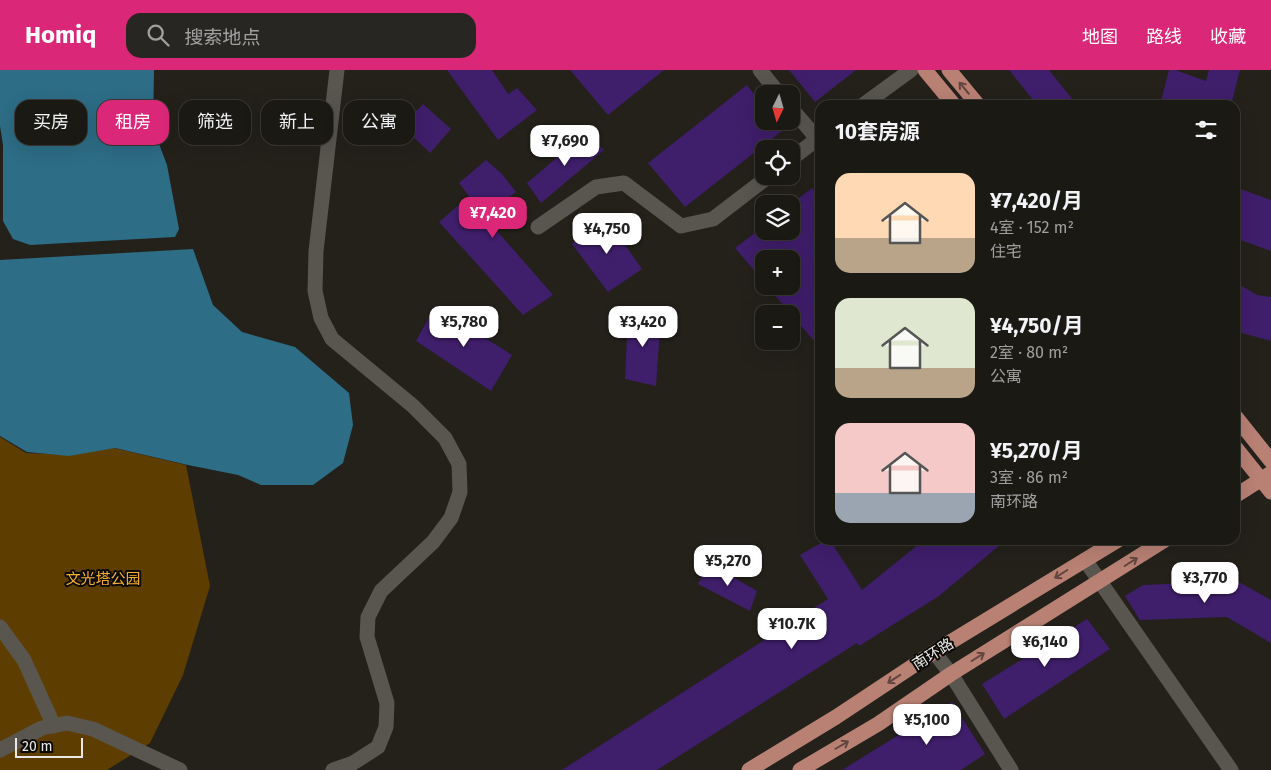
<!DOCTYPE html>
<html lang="zh">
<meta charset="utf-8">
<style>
:root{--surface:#1b1914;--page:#282622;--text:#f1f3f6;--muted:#a0a0a0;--line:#393834;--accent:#db2777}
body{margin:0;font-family:"Fira Sans","Noto Sans SC",sans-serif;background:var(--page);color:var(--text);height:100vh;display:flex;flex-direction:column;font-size:19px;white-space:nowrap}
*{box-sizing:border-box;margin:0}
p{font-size:16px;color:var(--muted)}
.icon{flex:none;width:28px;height:28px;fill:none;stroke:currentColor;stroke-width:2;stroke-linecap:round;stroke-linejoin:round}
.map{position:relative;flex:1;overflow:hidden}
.details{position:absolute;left:815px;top:30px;width:425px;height:445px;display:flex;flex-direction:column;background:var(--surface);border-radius:15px;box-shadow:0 5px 20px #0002,0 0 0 1px var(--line)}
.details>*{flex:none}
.top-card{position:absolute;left:15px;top:30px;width:475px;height:45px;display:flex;gap:10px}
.needle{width:32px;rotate:185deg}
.fabs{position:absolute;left:755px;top:15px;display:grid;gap:10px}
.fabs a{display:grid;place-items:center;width:45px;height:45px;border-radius:10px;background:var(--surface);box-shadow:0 5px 20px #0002,0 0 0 1px var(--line);font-size:25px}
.scale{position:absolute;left:15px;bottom:12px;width:68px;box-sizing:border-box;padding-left:5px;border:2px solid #eae8e4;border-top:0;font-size:14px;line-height:18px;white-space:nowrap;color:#eae8e4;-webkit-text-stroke:4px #0c0a08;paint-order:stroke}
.price{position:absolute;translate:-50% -42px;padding:0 11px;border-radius:10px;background:#fff;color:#222;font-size:16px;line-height:32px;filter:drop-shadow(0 1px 2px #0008)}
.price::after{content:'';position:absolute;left:50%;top:30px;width:15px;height:11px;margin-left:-8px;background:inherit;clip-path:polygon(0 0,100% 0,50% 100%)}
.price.active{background:var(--accent);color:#fff}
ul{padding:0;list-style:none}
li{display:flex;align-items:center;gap:15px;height:125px;padding:0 20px}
li span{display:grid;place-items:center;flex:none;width:140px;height:100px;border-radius:15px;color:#555}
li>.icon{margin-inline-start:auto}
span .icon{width:60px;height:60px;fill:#fffc;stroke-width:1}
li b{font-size:21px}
h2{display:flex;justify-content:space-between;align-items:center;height:60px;padding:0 20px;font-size:21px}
.tag{padding:0 18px;border-radius:15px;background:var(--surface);box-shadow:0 5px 20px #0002,0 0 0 1px var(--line);font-size:18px;line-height:45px}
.tag.active{background:var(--accent);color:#fff}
header{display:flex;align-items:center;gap:30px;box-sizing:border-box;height:70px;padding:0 25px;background:var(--accent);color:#fff}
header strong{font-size:24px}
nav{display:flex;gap:28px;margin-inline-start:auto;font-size:18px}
.search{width:350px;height:45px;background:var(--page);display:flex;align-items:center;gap:12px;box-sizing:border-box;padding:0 18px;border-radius:15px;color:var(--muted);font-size:19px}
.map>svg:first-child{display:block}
.green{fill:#5e3e00}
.water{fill:#2d6d86}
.building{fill:#3f1e6b}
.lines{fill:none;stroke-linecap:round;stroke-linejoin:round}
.minor{stroke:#59554f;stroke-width:15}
.major{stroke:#b98074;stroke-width:15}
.oneway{stroke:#62453e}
.labels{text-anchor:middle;stroke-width:4;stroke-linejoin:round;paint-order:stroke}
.park-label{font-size:15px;fill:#f8b030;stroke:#0c0a08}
.street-label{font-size:15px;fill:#eae8e4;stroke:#0c0a08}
</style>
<header>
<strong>Homiq</strong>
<div class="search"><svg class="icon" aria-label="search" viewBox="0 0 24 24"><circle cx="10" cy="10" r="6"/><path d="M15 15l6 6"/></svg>搜索地点</div>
<nav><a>地图</a><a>路线</a><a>收藏</a></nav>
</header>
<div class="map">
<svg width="1271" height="700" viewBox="0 0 1271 700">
<rect width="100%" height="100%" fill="#24211b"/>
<polygon class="green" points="0,367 26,383 69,385 114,378 186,395 210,516 183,605 150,673 107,700 0,700"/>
<g class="water">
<polygon points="0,0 154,0 153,58 167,95 179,159 175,167 30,175 13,169 3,151 3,75 0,56"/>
<polygon points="193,179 213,235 242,262 295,277 349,323 353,355 343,393 313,415 261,415 238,405 188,395 115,378 69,386 27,382 0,366 0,190"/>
</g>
<g class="building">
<polygon points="447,0 492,0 508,24 517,18 537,40 498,70"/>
<polygon points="570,0 664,0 608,45"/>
<polygon points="789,0 856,0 815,32"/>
<polygon points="1009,0 1049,0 1077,35 1037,35"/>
<polygon points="1169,0 1175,0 1206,11 1209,0 1240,0 1231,35 1160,35"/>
<polygon points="747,15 764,37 764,51 774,51 782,61 685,137 648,93"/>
<polygon points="423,34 451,59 430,83 402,56"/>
<polygon points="586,63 604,80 541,133 527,113"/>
<polygon points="486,90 502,104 516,122 484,146 553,225 523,245 439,152 469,126 459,113"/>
<polygon points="1235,117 1271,130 1271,181 1235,168"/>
<polygon points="812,118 820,128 820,278 767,216 791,216 791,189 764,189 764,212 735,178 764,156 764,161 791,161 791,134"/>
<polygon points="606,148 642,199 608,222 572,174"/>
<polygon points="1235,212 1257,225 1271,227 1271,271 1242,263 1235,259"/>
<polygon points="435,236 512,285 491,321 416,271"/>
<polygon points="661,244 656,316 625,309 628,245"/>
<polygon points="826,470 830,470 862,520 924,470 1006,470 939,526 859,576 857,573 657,700 562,700 828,529 800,485"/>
<polygon points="709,493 757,521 750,541 698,514"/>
<polygon points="1237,511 1271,530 1271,573 1227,547 1140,550 1125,526 1143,515"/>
<polygon points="1087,549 1110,579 1004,649 982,614"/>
<polygon points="952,632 985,684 961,700 842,700"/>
</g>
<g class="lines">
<g class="minor">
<polyline points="760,0 779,24"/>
<polyline points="863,35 911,0"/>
<polyline points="791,38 820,72"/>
<polyline points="791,89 820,67"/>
<polyline points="538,157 596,117 624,113 681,156 713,149 769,106"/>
<polyline points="1085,490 1231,700"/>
<polyline points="0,557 24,590 54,656"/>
<polyline points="934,582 951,604 1011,700"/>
<polyline points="0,680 42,658 67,653 93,659 180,700"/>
<polyline points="333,700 353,693 378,677 386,657 387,633 367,567 368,547 381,521 433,472 451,448 460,422 459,394 445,368 413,336 332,269 321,248 315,221 316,181 337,0"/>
</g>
<g class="major">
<polyline points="925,0 954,35"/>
<polyline points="949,0 978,35"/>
<polyline points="1235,346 1271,391"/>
<polyline points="1235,377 1271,422"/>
<polyline points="1235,426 1271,403"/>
<polyline points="749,700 836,647 934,582 1118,470"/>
<polyline points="800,700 878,654 951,604 1165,470"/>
</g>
</g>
<defs><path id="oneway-shaft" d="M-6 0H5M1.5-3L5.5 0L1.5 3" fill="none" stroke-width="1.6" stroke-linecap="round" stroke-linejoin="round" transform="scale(1.25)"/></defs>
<g class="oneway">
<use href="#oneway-shaft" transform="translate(964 18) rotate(-130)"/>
<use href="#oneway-shaft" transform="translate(1131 492) rotate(-32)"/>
<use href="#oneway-shaft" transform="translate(1061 504) rotate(148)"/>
<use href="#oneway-shaft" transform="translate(978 587) rotate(-32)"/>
<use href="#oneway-shaft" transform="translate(894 609) rotate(147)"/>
<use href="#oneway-shaft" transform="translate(842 675) rotate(-30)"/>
</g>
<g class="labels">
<g class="park-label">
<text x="103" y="514">文光塔公园</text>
</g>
<g class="street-label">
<text transform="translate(933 584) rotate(-32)" y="5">南环路</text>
</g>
</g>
</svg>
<div class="fabs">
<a><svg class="needle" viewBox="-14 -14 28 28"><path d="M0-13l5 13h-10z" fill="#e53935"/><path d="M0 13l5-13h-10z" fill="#a0a0a0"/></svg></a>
<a><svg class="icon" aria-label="locate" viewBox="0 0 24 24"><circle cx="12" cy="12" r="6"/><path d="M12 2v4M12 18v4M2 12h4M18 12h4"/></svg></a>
<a><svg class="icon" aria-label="layers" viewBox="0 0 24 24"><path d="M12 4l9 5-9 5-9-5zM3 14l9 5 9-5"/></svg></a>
<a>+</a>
<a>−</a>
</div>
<div class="scale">20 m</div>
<b class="price" style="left:565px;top:97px">¥7,690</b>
<b class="price active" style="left:493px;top:169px">¥7,420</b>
<b class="price" style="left:607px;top:185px">¥4,750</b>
<b class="price" style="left:464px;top:278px">¥5,780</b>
<b class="price" style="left:643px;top:278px">¥3,420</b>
<b class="price" style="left:728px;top:517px">¥5,270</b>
<b class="price" style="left:1205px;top:534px">¥3,770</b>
<b class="price" style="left:792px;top:580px">¥10.7K</b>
<b class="price" style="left:1045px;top:598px">¥6,140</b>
<b class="price" style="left:927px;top:676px">¥5,100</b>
<div class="top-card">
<a class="tag">买房</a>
<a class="tag active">租房</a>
<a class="tag">筛选</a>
<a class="tag">新上</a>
<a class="tag">公寓</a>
</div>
<section class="details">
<h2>10套房源<svg class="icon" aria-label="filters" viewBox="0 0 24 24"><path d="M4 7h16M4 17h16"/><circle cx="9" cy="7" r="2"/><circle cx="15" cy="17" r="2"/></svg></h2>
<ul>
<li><span style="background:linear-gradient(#ffd9b3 65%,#b9a48a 0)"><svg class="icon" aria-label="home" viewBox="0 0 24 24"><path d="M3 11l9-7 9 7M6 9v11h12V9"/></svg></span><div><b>¥7,420/月</b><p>4室 · 152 m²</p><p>住宅</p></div></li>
<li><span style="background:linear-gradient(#dfe7d0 70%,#b9a48a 0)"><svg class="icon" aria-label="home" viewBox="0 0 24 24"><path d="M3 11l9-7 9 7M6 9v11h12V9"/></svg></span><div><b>¥4,750/月</b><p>2室 · 80 m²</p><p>公寓</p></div></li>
<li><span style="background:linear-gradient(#f6c9c9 70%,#9aa5b1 0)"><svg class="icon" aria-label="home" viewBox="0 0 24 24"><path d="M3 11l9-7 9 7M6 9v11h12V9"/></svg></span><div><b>¥5,270/月</b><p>3室 · 86 m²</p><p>南环路</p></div></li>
</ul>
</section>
</div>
